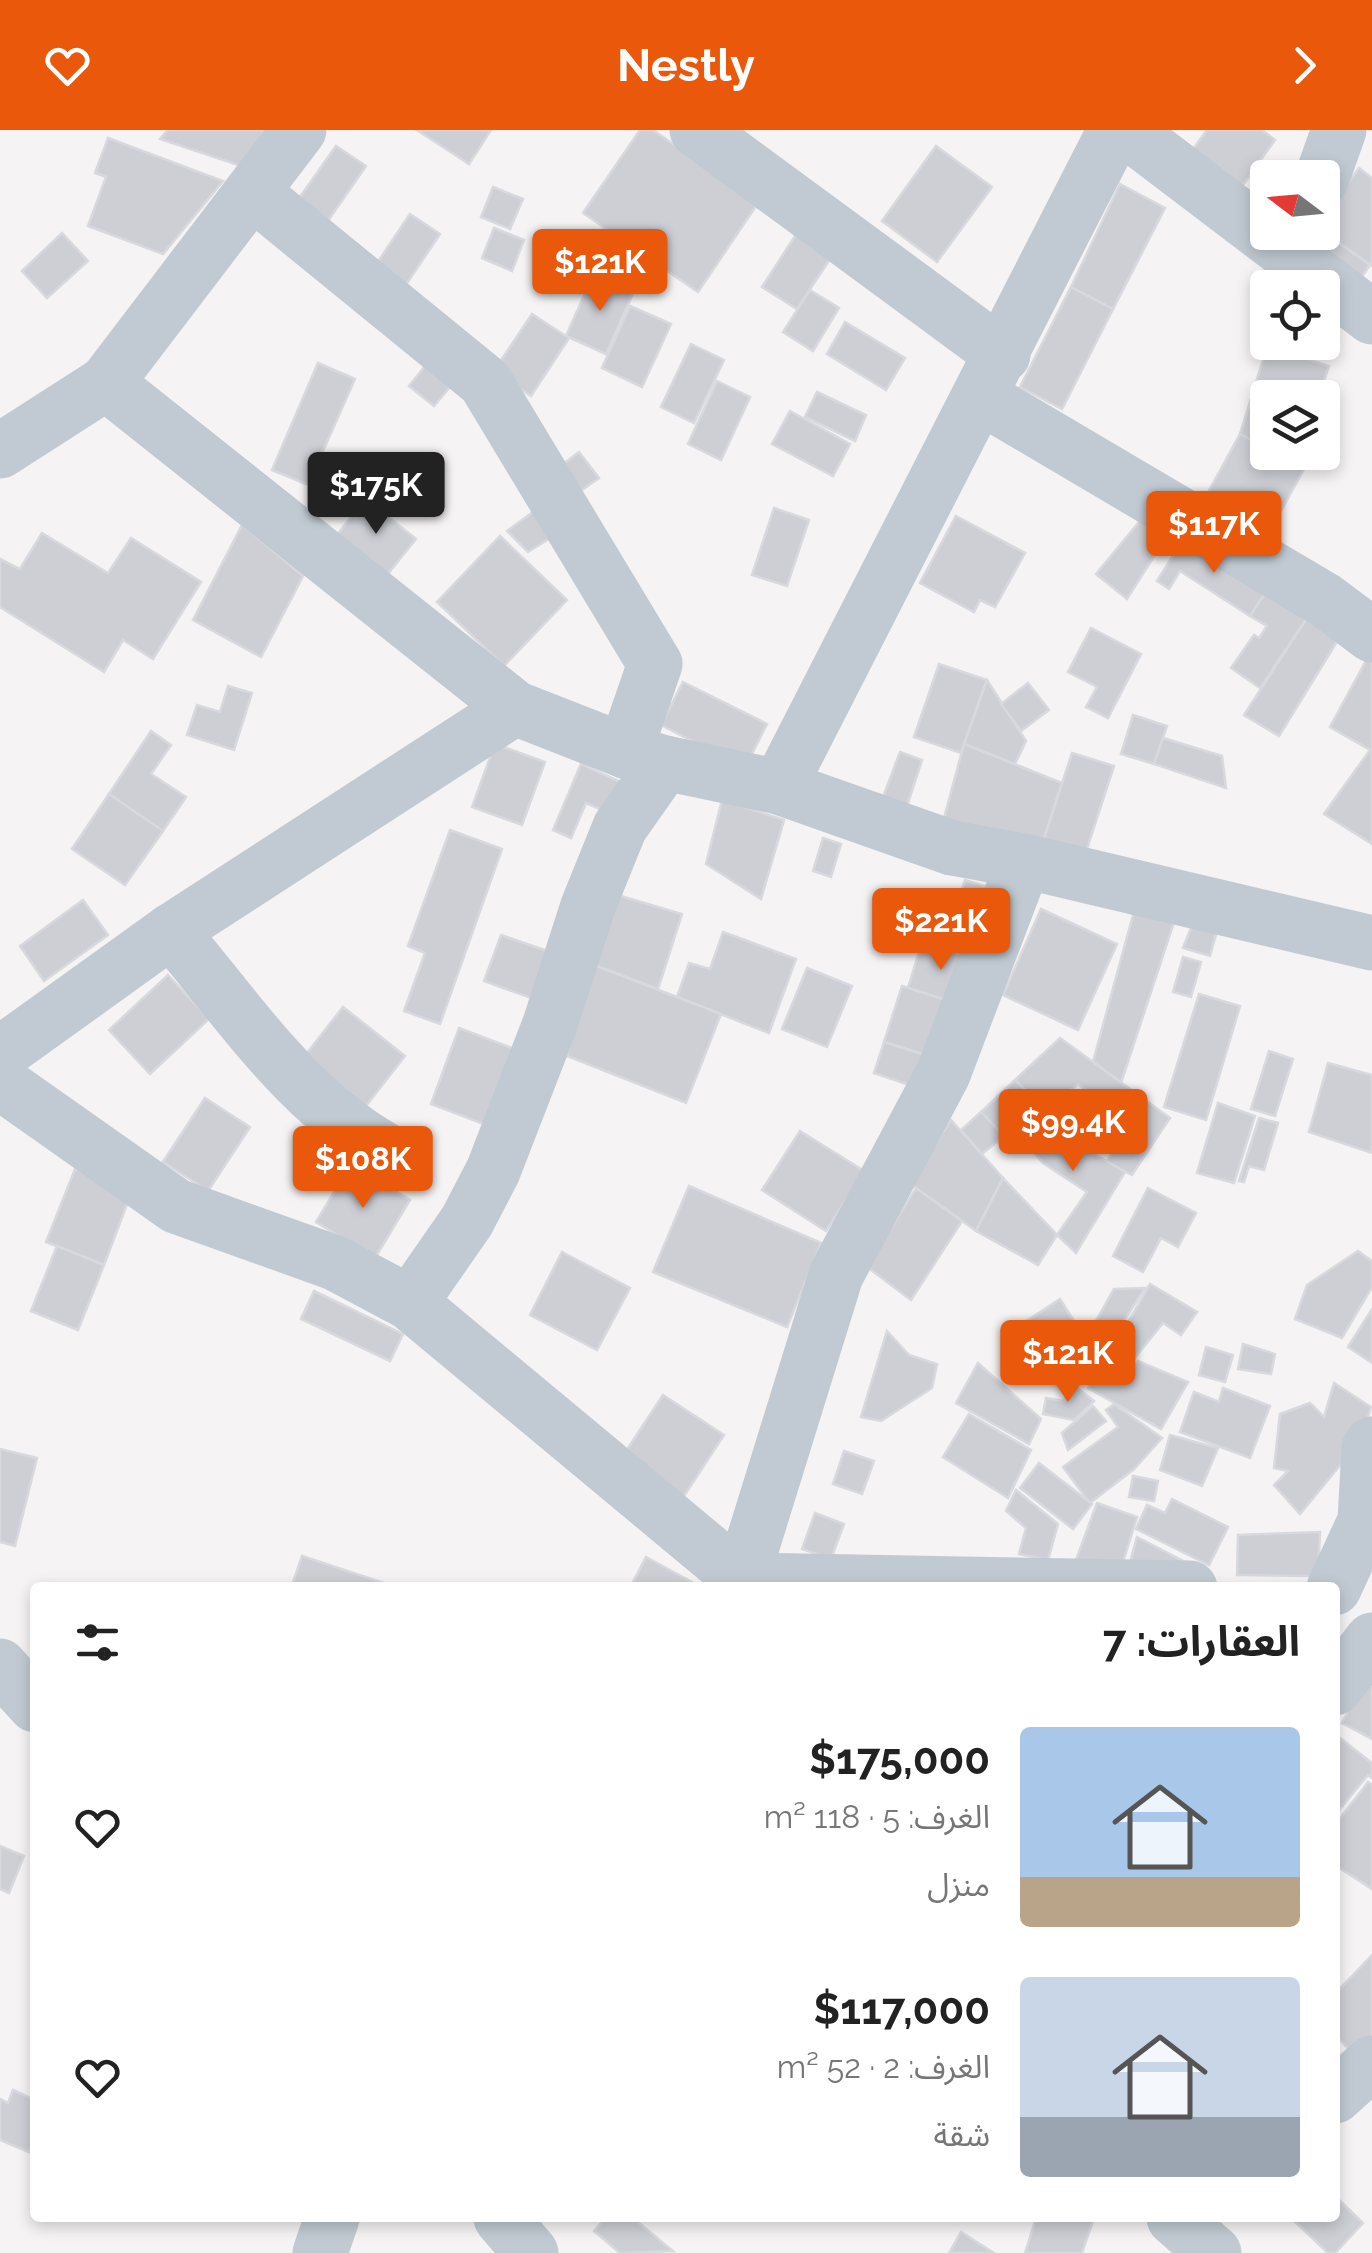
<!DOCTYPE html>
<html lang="ar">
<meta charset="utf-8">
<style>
:root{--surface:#fff;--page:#f2f2f2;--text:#222;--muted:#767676;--accent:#ea580c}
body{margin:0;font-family:Raleway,"Noto Sans Arabic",sans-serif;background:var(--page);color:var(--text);direction:rtl;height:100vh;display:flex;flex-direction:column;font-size:38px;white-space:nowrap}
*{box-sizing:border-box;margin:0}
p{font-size:32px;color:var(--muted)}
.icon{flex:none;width:55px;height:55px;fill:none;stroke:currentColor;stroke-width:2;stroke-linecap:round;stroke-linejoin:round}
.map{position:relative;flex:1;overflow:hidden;direction:ltr}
.side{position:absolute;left:30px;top:1452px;width:1310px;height:640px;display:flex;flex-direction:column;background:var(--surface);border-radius:10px;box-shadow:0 5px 15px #0003;direction:rtl}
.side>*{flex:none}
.needle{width:65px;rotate:286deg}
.controls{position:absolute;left:1250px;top:30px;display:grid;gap:20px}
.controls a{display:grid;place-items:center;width:90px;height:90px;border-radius:10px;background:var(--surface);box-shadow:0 5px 15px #0003;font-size:50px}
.price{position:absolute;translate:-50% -85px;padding:0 22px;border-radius:10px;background:var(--accent);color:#fff;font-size:32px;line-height:65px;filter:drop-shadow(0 2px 5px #0008)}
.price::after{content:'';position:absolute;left:50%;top:60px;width:30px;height:22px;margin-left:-15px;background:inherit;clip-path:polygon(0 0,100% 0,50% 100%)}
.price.active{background:#222;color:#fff}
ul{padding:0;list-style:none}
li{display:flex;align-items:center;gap:30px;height:250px;padding:0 40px}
li span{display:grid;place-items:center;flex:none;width:280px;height:200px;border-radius:10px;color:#555}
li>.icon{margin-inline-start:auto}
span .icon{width:120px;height:120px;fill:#fffc;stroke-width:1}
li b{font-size:42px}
h2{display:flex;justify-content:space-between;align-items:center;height:120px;padding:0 40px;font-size:42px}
header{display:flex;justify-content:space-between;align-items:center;height:130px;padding:0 40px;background:var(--accent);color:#fff;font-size:45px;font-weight:700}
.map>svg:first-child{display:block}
.building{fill:#cdcfd5;stroke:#d7d9de;stroke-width:2.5}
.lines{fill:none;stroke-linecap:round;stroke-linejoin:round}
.minor{stroke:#c1cad2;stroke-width:55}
</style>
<header><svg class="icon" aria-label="forward" viewBox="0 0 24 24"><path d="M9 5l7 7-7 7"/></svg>Nestly<svg class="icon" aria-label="heart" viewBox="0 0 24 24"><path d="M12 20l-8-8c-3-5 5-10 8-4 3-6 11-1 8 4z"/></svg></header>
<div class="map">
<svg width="1372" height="2123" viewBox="0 0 1372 2123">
<rect width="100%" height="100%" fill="#f5f3f3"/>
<g class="building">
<polygon points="168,0 264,0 247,38 160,9"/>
<polygon points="417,0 491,0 469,34"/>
<polygon points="640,0 653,0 758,73 698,162 583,83"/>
<polygon points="1207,0 1262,0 1275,10 1238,62 1188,26"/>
<polygon points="108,8 223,51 163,124 88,96 106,47 95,43"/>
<polygon points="336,16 366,36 325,95 295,74"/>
<polygon points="936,16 992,57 937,132 882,91"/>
<polygon points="1359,38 1372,48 1372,136 1322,101 1322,90"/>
<polygon points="1120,54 1165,78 1113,179 1071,157"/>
<polygon points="493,57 523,69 510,99 481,87"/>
<polygon points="410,84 440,104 397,168 367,148"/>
<polygon points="494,98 524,110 512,141 482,128"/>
<polygon points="62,103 88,131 47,168 22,141"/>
<polygon points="797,103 832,126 797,179 762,157"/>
<polygon points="1332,108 1370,135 1358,152 1320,125"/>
<polygon points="594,143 634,161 606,224 566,206"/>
<polygon points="1071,157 1113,179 1062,279 1020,257"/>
<polygon points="810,160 839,178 813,221 783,202"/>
<polygon points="630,176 671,194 642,257 602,238"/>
<polygon points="532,184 569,208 531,266 494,241"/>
<polygon points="845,192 905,228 886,260 827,224"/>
<polygon points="691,214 724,230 694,293 661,277"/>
<polygon points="1267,217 1329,236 1318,268 1268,268 1268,319 1240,304"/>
<polygon points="430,230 455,251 434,276 409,256"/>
<polygon points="318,233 355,249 308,355 272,340"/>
<polygon points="717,251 750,267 721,330 688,314"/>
<polygon points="817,262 866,285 855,311 805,287"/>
<polygon points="790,281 850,314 833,346 772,314"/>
<polygon points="1240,304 1268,319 1268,322 1274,322 1304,339 1269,403 1205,368"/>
<polygon points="579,322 599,348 572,367 553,342"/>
<polygon points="1274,322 1300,322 1296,335"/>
<polygon points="365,369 416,409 387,445 337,405"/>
<polygon points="541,376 558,403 528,422 507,401"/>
<polygon points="774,378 809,390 787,456 752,445"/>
<polygon points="956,386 1025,423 995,477 980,470 974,482 920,453"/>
<polygon points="1144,386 1167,406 1127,469 1096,444"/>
<polygon points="242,395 303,446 261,527 193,490"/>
<polygon points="42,403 108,443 131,408 201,452 153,529 123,510 104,542 0,477 0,429 20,439"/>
<polygon points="1186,405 1268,459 1250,486 1180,441 1169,459 1157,451"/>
<polygon points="500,406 567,470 504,536 437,472"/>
<polygon points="1268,459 1307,488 1260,558 1231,538 1254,505 1259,508 1267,496 1250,486"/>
<polygon points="1307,488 1338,510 1279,606 1244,585"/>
<polygon points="1091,498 1141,524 1108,588 1086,577 1097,557 1068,542"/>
<polygon points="1368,527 1372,529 1372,714 1324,684 1370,620 1330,597"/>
<polygon points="939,534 987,550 961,623 914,607"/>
<polygon points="987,550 1026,611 1015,634 964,614"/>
<polygon points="683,552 767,594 745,638 661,595"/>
<polygon points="1028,553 1049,580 1021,601 1001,574"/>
<polygon points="228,556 252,563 234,620 187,605 197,575 220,582"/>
<polygon points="1133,585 1167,596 1154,634 1121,624"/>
<polygon points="151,601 171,615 151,644 186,667 163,701 109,664"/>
<polygon points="1163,608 1222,626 1226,658 1154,634"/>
<polygon points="495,614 545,632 522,695 472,677"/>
<polygon points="964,614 1062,653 1040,721 943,692"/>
<polygon points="900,622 922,630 907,676 883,667"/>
<polygon points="1072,623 1114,636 1082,734 1040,721"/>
<polygon points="581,634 627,655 614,685 586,673 571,708 553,700"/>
<polygon points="109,664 163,701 125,755 72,719"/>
<polygon points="722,670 784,690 761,769 706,734"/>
<polygon points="450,700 502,719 440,894 404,881 425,823 408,816"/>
<polygon points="823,708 841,714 831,747 813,741"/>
<polygon points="965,750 994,759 973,828 943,818"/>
<polygon points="614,764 682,784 658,859 594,835"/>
<polygon points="83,770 108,805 44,851 20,816"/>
<polygon points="1136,774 1177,783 1121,953 1093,932"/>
<polygon points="1041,779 1117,814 1078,900 1003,865"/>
<polygon points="1193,793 1218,797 1210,826 1183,818"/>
<polygon points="723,802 796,829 769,903 677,867 689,833 710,839"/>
<polygon points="501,805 562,826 545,873 484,851"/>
<polygon points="922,812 973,828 959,874 908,858"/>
<polygon points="1183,827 1201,832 1191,867 1173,862"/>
<polygon points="594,835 721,884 686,973 567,926"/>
<polygon points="807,838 852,856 827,917 782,899"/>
<polygon points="168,845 209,889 150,944 109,900"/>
<polygon points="902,856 959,874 941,930 884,912"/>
<polygon points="1199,864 1240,876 1206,990 1164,977"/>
<polygon points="343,877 405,926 362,981 300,932"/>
<polygon points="459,898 530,925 502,1001 431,974"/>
<polygon points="1060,908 1170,988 1132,1045 1106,1032 1132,995 1078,954 1057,971 1075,990 1057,1002 1041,975 1015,950"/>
<polygon points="884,912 922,924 912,956 874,943"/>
<polygon points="1269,921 1293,929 1275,986 1251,979"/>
<polygon points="1328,933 1372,945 1372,1023 1309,1002"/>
<polygon points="1015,950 1041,975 1004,1006 981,982"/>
<polygon points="205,968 250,997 208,1061 163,1032"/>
<polygon points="1218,973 1255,986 1234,1053 1197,1043"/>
<polygon points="1034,981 1057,1002 1125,1042 1076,1123 1057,1105 1087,1062 1043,1033 1013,999"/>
<polygon points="981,982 1004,1006 982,1024 961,1000"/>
<polygon points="1259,988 1278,993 1264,1040 1249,1036 1244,1052 1239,1051"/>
<polygon points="951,990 1003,1048 976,1101 909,1053"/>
<polygon points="800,1001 864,1041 826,1101 762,1060"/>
<polygon points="351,1034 410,1070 375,1128 316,1092"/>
<polygon points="75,1039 132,1061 104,1135 46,1112"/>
<polygon points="1003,1048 1057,1105 1038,1135 976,1101"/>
<polygon points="689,1056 821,1113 787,1197 653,1142"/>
<polygon points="916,1058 962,1091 911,1170 867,1137"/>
<polygon points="1148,1058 1196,1083 1178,1117 1161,1108 1143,1142 1113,1126"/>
<polygon points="57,1116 104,1135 78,1200 31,1181"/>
<polygon points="1358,1121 1372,1131 1372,1157 1342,1208 1295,1189 1307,1155"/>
<polygon points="562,1122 630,1158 597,1220 530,1185"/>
<polygon points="1150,1154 1197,1182 1181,1205 1163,1193 1124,1241 1109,1225"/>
<polygon points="1145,1158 1102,1225 1083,1214 1114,1159"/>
<polygon points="314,1161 403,1204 390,1231 301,1189"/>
<polygon points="1060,1169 1081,1202 1028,1235 1008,1203"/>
<polygon points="1372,1179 1372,1233 1348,1217"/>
<polygon points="887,1201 909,1225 937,1234 932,1258 881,1291 861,1287"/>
<polygon points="1243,1214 1275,1224 1271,1244 1238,1239"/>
<polygon points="1206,1217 1233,1225 1225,1252 1199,1245"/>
<polygon points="1105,1229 1130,1245 1138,1231 1188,1252 1161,1299 1088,1258"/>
<polygon points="978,1233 1041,1289 1029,1314 956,1273"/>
<polygon points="1334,1253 1371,1277 1361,1310 1300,1384 1274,1355 1288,1341 1274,1338 1280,1284 1310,1273 1324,1287"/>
<polygon points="1072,1254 1094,1271 1074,1290 1043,1284 1046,1268 1064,1271"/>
<polygon points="1223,1258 1270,1276 1250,1328 1180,1302 1194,1262 1219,1272"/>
<polygon points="663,1265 724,1305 678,1375 617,1335"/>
<polygon points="1114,1274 1162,1308 1134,1339 1090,1373 1063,1337 1118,1297 1106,1280"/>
<polygon points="1093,1276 1106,1291 1068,1320 1062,1303"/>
<polygon points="969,1284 1031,1320 1008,1368 943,1327"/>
<polygon points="1170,1305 1218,1318 1202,1356 1160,1340"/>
<polygon points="0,1319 37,1328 15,1416 0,1412"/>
<polygon points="844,1321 874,1331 862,1364 833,1354"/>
<polygon points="1039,1333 1092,1374 1073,1399 1020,1358"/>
<polygon points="1133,1346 1158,1351 1154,1371 1129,1367"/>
<polygon points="1016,1360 1058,1394 1048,1430 1019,1424 1026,1398 1006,1381"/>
<polygon points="1172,1369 1228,1397 1209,1435 1136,1399 1147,1375 1165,1383"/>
<polygon points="1097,1373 1137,1387 1119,1445 1076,1430"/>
<polygon points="815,1383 844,1394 831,1429 802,1419"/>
<polygon points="1320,1402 1318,1446 1237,1445 1238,1405"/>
<polygon points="1137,1407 1185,1432 1127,1443"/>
<polygon points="302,1426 387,1454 386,1458 291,1458"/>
<polygon points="646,1427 703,1458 630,1458"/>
<polygon points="1371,1540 1372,1541 1372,1609 1342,1593"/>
<polygon points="1335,1604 1372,1633 1372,1648 1368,1645 1335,1685"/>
<polygon points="1368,1652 1372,1655 1372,1759 1335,1735 1335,1695"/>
<polygon points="0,1716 24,1726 9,1763 0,1759"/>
<polygon points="1372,1825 1372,1918 1359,1931 1335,1904 1335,1864"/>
<polygon points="13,1960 35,1970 35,2007 29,2022 0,2010 0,1969 8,1973"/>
<polygon points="1335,2066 1363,2093 1335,2123 1328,2123 1291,2088 1335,2088"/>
<polygon points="605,2088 633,2088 673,2121 620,2123 594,2101"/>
<polygon points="1036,2088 1094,2088 1082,2123 1025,2123"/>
<polygon points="961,2102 994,2123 949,2123"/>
</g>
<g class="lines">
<g class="minor">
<polyline points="697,0 1003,225"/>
<polyline points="1126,0 1372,187"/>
<polyline points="1322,48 1339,0"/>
<polyline points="252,62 485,252 655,534 625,621"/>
<polyline points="106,253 515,578 625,621 665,633 779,657 952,718 1024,731 1372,813"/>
<polyline points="981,267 1325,470 1372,505"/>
<polyline points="0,321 106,253 299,0"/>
<polyline points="779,657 1115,0"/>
<path d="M171,801C240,882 302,979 399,1027"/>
<polyline points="0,924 171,801 515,578"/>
<polyline points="0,952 176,1076 335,1133 410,1173 743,1450 1190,1458"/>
<polyline points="410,1173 467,1091 493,1041 550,894 588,776 620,697 665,633"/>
<polyline points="739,1458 836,1145 943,944 1024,731"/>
<polyline points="1334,1458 1365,1391 1369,1318 1372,1314"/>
<polyline points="0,1536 35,1575"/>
<polyline points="1335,1558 1372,1510"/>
<polyline points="1335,1966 1372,1933"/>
<polyline points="501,2088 531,2123"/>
<polyline points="1174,2088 1214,2123"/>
<polyline points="320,2123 332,2088"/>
</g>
</g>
</svg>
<div class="controls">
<a><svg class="needle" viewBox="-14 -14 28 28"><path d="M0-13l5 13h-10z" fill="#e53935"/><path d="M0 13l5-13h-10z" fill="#767676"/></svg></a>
<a><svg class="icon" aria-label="locate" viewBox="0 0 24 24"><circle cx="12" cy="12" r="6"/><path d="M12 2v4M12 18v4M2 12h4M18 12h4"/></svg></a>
<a><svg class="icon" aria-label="layers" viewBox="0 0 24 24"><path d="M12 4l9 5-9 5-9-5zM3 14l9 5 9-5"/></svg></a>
</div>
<b class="price" style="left:600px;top:184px">$121K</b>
<b class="price active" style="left:376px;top:407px">$175K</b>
<b class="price" style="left:1214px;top:446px">$117K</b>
<b class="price" style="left:941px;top:843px">$221K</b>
<b class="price" style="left:1073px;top:1044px">$99.4K</b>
<b class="price" style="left:363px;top:1081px">$108K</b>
<b class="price" style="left:1068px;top:1275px">$121K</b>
<section class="side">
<h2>العقارات: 7<svg class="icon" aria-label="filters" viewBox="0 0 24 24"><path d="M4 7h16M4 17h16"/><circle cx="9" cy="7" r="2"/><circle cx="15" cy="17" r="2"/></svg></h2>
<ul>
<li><span style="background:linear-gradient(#a9c7e8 75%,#b9a48a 0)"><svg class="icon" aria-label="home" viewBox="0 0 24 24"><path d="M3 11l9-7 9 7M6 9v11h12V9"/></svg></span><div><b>$175,000</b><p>الغرف: 5 · 118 m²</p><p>منزل</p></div><svg class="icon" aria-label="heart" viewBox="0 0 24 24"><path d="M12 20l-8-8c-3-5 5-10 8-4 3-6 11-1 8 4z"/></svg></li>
<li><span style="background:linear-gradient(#c9d6e8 70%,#9aa5b1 0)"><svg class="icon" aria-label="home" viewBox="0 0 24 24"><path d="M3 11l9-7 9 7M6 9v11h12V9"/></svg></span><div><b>$117,000</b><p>الغرف: 2 · 52 m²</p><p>شقة</p></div><svg class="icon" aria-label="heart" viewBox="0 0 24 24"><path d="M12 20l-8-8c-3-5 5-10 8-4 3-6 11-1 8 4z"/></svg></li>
</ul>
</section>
</div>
